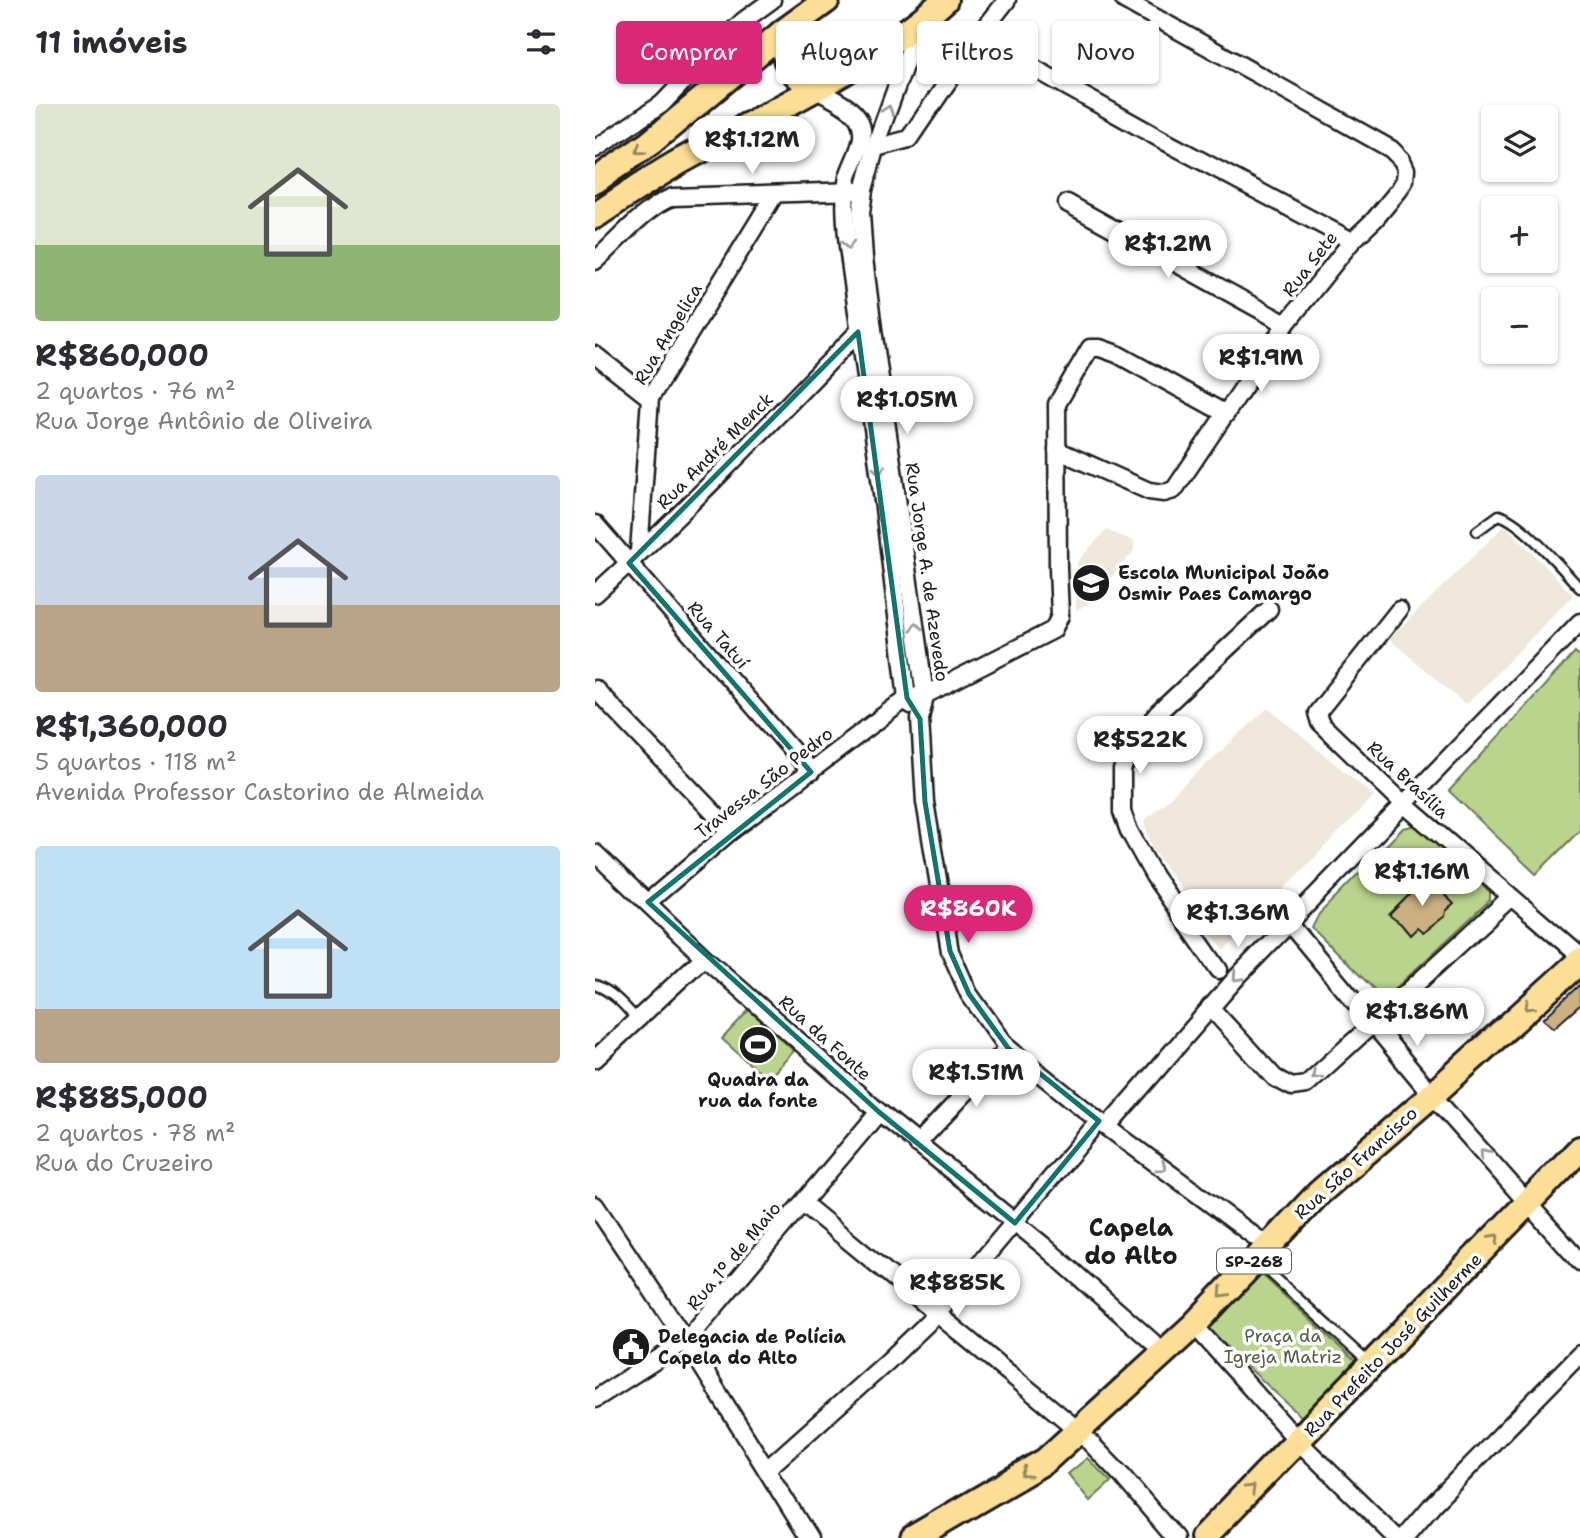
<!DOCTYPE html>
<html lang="pt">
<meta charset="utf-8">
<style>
:root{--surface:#fff;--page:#f7f7f7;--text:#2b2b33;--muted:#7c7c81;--accent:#db2777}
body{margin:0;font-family:"Shantell Sans",sans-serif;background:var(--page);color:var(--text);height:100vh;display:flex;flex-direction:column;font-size:26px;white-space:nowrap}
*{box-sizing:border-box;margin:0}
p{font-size:23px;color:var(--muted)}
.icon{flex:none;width:38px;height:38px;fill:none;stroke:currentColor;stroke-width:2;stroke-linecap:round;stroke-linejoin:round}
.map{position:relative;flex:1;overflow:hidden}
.sheet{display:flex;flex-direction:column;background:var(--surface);width:595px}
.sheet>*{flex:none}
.guide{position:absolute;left:21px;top:21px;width:665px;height:63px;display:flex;gap:14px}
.controls{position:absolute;left:886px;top:105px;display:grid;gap:14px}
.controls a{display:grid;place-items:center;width:77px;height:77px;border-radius:7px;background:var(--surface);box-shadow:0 2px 5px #0004;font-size:35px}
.price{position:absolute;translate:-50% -60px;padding:0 16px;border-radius:24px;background:#fff;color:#222;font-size:23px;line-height:46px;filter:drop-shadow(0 2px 4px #0008)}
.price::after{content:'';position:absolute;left:50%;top:42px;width:21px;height:16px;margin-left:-10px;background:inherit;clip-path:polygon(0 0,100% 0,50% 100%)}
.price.on{background:var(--accent);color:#fff}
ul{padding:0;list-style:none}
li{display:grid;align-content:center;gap:14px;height:371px;padding:0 35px}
li span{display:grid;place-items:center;height:217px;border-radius:7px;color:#555}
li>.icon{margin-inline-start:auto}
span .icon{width:126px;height:126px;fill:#fffc;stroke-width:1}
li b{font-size:30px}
h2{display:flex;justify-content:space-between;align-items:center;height:84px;padding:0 35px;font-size:30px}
.pill{padding:0 24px;border-radius:7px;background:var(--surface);box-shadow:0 2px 5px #0004;font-size:24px;line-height:63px}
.pill.on{background:var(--accent);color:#fff}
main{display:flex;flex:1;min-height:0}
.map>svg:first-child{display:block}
.built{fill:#efe8da}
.green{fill:#b9d48c;stroke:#6a7854;stroke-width:2}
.building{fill:#cbb182;stroke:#1c1c1c;stroke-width:2}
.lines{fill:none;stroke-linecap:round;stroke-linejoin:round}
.lane-casing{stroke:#1c1c1c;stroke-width:13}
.street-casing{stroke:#1c1c1c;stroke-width:21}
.primary-casing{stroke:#1c1c1c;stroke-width:30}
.lane{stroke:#fff;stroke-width:8}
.street{stroke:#fff;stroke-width:16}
.primary{stroke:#fcde96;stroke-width:24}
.oneway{stroke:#999}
.oneway2{stroke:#97875f}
.marked{fill:none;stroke:#0f766e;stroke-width:5;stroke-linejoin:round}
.labels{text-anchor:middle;stroke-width:7;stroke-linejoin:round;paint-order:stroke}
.shield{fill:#fff;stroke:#606060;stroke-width:2}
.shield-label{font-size:16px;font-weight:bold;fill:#1c1c1c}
.street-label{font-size:18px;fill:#1c1c1c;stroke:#fff}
.poi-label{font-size:18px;font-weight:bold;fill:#1c1c1c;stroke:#fff;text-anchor:start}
.park-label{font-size:18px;fill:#535c43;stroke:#fff}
.district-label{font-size:24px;font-weight:bold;fill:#1c1c1c;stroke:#fff}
</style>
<main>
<section class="sheet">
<h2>11 imóveis<svg class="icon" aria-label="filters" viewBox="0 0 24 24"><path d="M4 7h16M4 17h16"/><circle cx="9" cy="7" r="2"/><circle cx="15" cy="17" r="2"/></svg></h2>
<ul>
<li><span style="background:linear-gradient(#dfe7d0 65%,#8fb573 0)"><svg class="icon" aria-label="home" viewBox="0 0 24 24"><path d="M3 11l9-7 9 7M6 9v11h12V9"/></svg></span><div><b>R$860,000</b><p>2 quartos · 76 m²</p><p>Rua Jorge Antônio de Oliveira</p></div></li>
<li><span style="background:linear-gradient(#c9d6e8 60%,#b9a48a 0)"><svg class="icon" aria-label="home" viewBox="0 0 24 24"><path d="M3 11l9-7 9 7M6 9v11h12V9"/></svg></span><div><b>R$1,360,000</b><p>5 quartos · 118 m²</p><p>Avenida Professor Castorino de Almeida</p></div></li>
<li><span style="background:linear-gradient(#bfe0f5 75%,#b9a48a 0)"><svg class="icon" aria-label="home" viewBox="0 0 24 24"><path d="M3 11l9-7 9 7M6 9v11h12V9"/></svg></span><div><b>R$885,000</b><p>2 quartos · 78 m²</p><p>Rua do Cruzeiro</p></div></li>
</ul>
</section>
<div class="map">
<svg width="985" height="1538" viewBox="0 0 985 1538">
<rect width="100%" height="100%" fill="#fff"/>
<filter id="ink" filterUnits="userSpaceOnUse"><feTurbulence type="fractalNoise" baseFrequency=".0143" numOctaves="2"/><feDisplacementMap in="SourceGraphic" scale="14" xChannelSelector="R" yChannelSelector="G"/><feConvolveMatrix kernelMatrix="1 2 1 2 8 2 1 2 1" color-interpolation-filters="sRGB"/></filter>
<g filter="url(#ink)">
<g class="built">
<polygon points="910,525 978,595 871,705 794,639"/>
<polygon points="511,530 539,541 539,551 493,604 481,610 482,562"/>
<polygon points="673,708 779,796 629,951 557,848 549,821"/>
</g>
<g class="green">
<polygon points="980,652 985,657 985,830 941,874 854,791"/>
<polygon points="822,825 895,892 895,900 789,999 717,928 724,914 808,828"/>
<polygon points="154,1010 199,1051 172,1080 127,1039"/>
<polygon points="665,1273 763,1364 710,1420 612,1329"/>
<polygon points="492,1458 516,1482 495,1501 473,1474"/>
</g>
<g class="building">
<polygon points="832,877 859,904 851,911 850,916 828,933 822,928 815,935 806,924 794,915"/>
<polygon points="985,984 985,1005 959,1028 948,1019"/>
</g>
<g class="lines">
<g class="lane-casing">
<g id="lane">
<path d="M882,531L904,515C928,522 967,569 985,588"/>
<path d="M0,985C17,991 30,1006 42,1020"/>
<polyline points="662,1261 774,1363"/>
</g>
</g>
<g class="street-casing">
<g id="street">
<polyline points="325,22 284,135 269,190 266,213 269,258 278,329 330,695 325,719 330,802 355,951 374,994 413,1048 504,1121 674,1247"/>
<polyline points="383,37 573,143 757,241"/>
<path d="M220,89C233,97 257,106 264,120C274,139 258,159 253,177C248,200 251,225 253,247L289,508L312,698L316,705"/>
<polyline points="281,148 314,139 383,37 412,0"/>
<polyline points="0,149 67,104 122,46 148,21 177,0"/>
<polyline points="472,203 691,324"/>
<path d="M0,261C22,242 51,206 78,197L261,191"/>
<polyline points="0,355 55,398"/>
<polyline points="462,450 554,491 569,493 579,490 691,324 757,241 780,219 804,190 810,180 811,169 807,160 796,149 529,0"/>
<polyline points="0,524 216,772"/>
<polyline points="44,552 55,398 180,194"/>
<path d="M0,594C92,511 177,421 263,332L271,331"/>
<polyline points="804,610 722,713 725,723 810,805 985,956"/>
<polyline points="0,689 136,831"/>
<polyline points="0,853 109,957 284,1112 449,1246 569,1352"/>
<polyline points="53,902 136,831 312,698 330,695 458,630 465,616 463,568 462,404 495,348 505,348 522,354 631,414"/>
<polyline points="694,923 837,1095 985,1262"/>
<polyline points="624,970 559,876 534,831 527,812 527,770 537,746 563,713 674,609"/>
<polyline points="615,1007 680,1078 697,1087 711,1085 916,897"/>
<polyline points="0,1059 109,957"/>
<polyline points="512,1127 643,976 985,622"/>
<polyline points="322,1144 413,1048"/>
<polyline points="209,1204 484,1431 527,1476 580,1538"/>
<polyline points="0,1205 91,1341 214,1538"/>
<polyline points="599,1325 704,1442 802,1538"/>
<polyline points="0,1399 91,1341 284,1112"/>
<polyline points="172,1469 292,1362 342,1314 504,1121"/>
<polyline points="809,1538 838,1504 985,1354"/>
</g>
</g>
<g class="primary-casing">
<g id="primary">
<path d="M188,32C189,65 193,70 220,89"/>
<polyline points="0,181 55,143 188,32 232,0"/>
<path d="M0,216C28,197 56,178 86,161C174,112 274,68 350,0"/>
<polyline points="318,1538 450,1461 599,1325 724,1193 837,1095 985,961"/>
<polyline points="608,1538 985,1149"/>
</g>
</g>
<use href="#lane" class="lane"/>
<use href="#street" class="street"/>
<use href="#primary" class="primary"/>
</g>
<defs><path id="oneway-chevron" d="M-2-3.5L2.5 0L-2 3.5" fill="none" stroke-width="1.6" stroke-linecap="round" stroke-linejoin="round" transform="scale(1.75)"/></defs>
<g class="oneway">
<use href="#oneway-chevron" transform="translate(293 110) rotate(-71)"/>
<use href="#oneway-chevron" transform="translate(253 245) rotate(85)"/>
<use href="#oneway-chevron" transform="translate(284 470) rotate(82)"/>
<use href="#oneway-chevron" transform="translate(321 627) rotate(-98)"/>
<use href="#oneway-chevron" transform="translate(642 977) rotate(133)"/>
<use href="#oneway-chevron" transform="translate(721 1075) rotate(138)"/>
<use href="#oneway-chevron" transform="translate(889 1153) rotate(-131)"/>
<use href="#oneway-chevron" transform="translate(567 1167) rotate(36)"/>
</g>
<g class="oneway2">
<use href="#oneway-chevron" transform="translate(45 150) rotate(145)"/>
<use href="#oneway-chevron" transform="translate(934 1006) rotate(138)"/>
<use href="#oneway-chevron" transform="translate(900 1238) rotate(-46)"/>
<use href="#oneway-chevron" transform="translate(628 1293) rotate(133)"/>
<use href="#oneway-chevron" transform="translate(430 1473) rotate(148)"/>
<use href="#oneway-chevron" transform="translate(656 1489) rotate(-45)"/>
</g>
</g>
<path class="marked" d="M263,332L312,698L325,719L330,802L355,951L374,994L413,1048L504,1121L420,1223L284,1112L53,902L216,772L34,563Z"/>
<defs>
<g id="school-disc" transform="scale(2.0125)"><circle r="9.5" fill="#1c1c1c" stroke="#fff"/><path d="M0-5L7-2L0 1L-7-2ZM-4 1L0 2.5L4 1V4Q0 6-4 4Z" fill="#fff"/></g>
<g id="stadium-disc" transform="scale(2.0125)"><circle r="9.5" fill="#1c1c1c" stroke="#fff"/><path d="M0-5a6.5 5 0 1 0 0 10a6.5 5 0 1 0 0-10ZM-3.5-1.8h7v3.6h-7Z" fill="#fff"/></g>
<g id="civic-disc" transform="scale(2.0125)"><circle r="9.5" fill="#1c1c1c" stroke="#fff"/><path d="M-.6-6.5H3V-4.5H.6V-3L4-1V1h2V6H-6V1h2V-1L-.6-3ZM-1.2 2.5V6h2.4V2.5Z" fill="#fff"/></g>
</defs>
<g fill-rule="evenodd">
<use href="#school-disc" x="496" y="583"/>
<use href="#stadium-disc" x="163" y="1045"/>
<use href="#civic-disc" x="36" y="1347"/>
</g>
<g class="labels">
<rect class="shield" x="622" y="1248.5" width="74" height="25" rx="5"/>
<g class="shield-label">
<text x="659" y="1267">SP-268</text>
</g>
<g class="street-label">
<text transform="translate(715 264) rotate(-52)" y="6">Rua Sete</text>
<text transform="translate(73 334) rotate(-59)" y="6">Rua Angelica</text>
<text transform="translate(120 451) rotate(-45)" y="6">Rua André Menck</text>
<text transform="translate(332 572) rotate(82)" y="6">Rua Jorge A. de Azevedo</text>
<text transform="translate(123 635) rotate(49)" y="6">Rua Tatuí</text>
<text transform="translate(813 780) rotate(43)" y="6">Rua Brasília</text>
<text transform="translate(169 783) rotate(-38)" y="6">Travessa São Pedro</text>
<text transform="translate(230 1038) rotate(42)" y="6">Rua da Fonte</text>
<text transform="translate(761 1163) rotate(-42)" y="6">Rua São Francisco</text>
<text transform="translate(139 1256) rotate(-50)" y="6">Rua 1º de Maio</text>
<text transform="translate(798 1345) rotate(-46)" y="6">Rua Prefeito José Guilherme</text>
</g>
<g class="poi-label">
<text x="523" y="579">Escola Municipal João<tspan x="523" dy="21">Osmir Paes Camargo</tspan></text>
<text x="163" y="1086" text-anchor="middle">Quadra da<tspan x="163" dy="21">rua da fonte</tspan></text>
<text x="63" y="1343">Delegacia de Polícia<tspan x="63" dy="21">Capela do Alto</tspan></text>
</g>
<g class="park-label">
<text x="688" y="1342">Praça da<tspan x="688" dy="21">Igreja Matriz</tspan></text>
</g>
<g class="district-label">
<text x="536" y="1236">Capela<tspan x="536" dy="28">do Alto</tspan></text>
</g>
</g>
</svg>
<div class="controls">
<a><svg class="icon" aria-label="layers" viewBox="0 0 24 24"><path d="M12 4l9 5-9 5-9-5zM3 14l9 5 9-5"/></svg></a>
<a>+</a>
<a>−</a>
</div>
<b class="price" style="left:157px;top:176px">R$1.12M</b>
<b class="price" style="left:573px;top:280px">R$1.2M</b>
<b class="price" style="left:666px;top:394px">R$1.9M</b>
<b class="price" style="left:312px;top:436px">R$1.05M</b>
<b class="price" style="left:545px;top:776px">R$522K</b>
<b class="price" style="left:827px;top:908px">R$1.16M</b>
<b class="price on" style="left:373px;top:945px">R$860K</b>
<b class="price" style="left:643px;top:949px">R$1.36M</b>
<b class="price" style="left:822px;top:1048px">R$1.86M</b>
<b class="price" style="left:381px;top:1109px">R$1.51M</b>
<b class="price" style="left:362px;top:1319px">R$885K</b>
<div class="guide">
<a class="pill on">Comprar</a>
<a class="pill">Alugar</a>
<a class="pill">Filtros</a>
<a class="pill">Novo</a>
</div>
</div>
</main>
